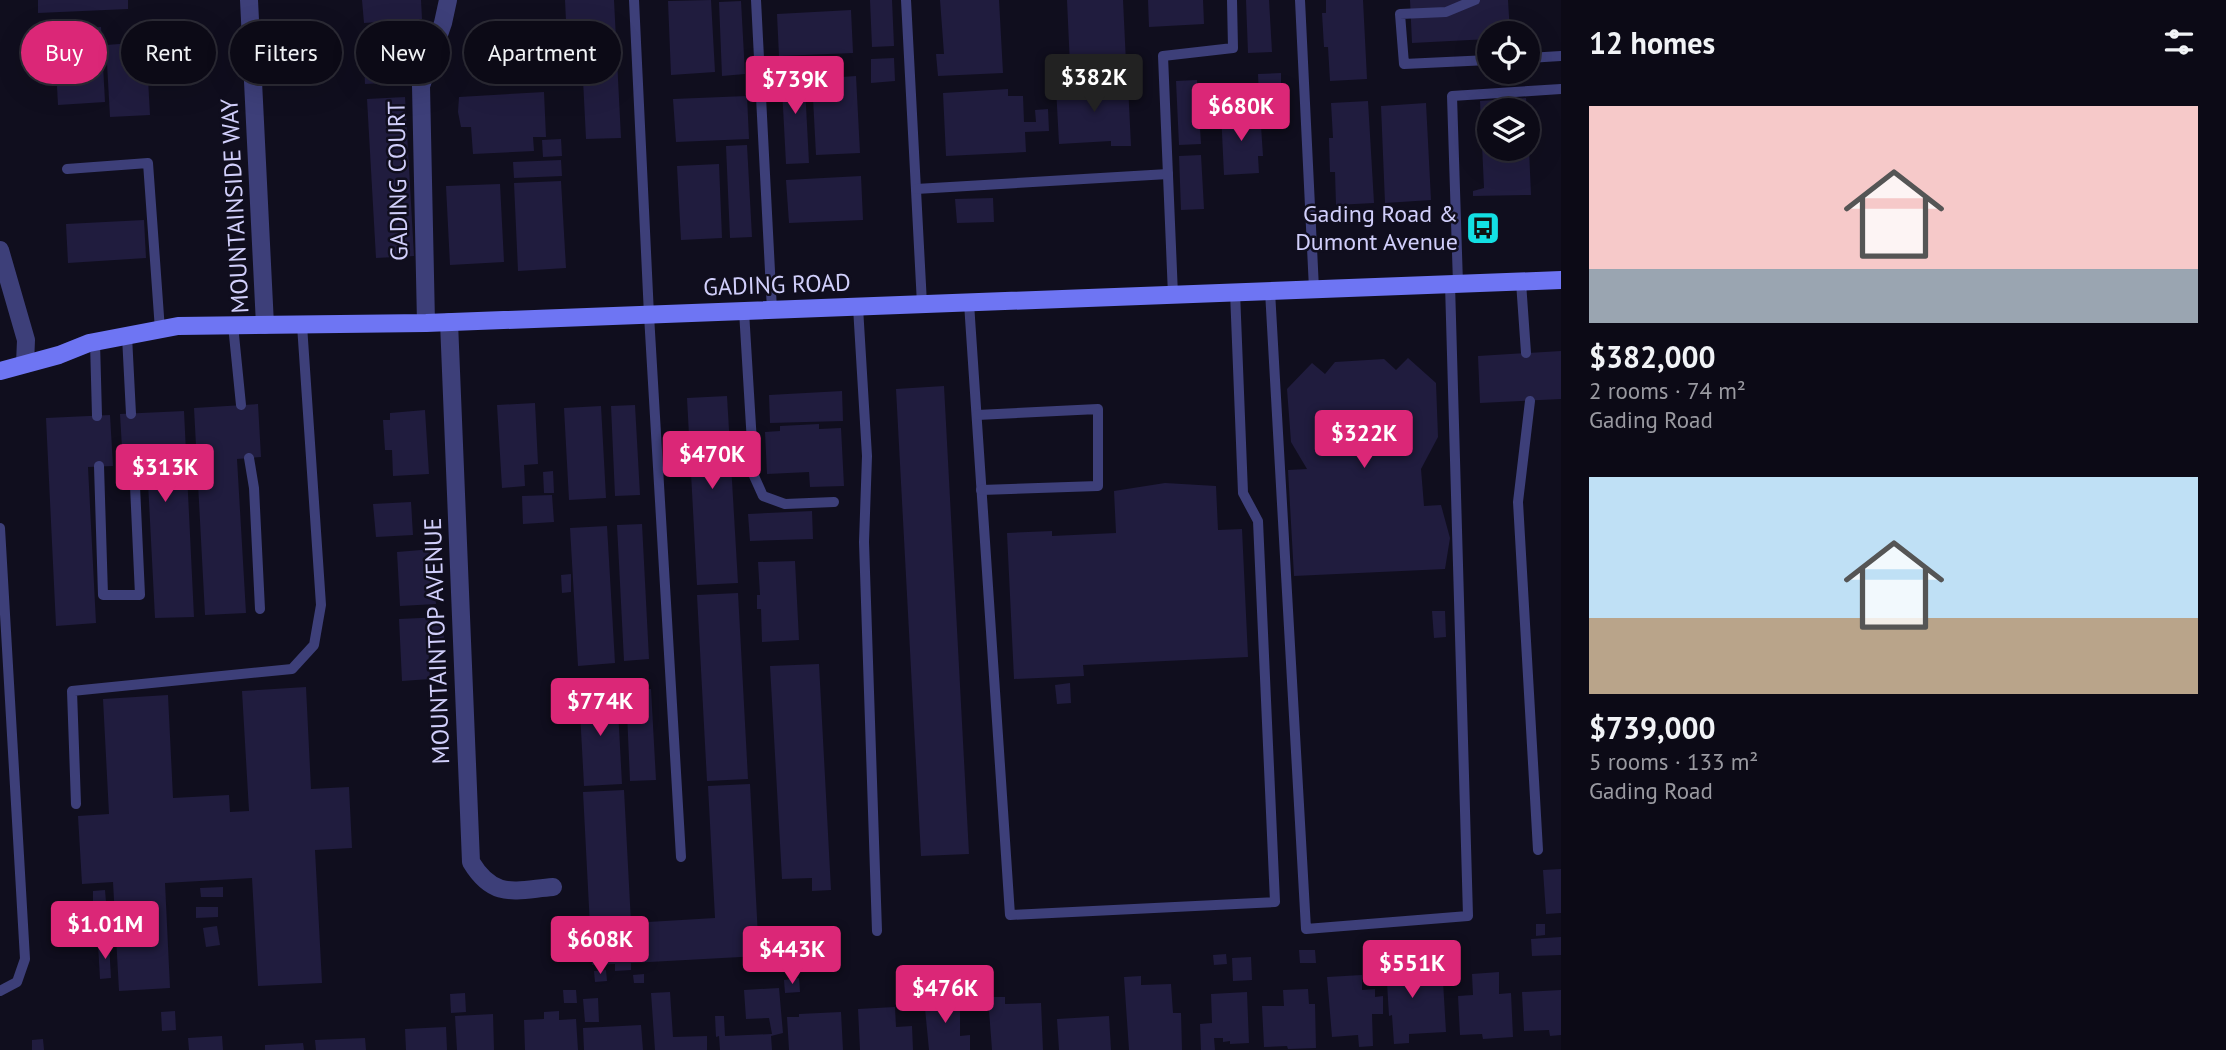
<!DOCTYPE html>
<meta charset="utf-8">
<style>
:root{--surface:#0c0a16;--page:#1a1823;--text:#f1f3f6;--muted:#9a9aa1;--line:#2c2b35;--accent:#db2777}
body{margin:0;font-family:"PT Sans",sans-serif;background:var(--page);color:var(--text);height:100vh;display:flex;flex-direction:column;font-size:26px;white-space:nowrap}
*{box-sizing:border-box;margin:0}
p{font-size:23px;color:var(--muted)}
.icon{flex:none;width:38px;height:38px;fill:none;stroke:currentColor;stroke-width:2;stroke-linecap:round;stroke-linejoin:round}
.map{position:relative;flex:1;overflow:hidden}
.details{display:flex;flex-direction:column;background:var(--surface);width:665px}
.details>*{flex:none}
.banner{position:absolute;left:21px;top:21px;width:665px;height:63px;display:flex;gap:14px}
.buttons{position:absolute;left:1477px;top:21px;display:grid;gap:14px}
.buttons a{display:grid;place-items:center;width:63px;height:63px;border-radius:50%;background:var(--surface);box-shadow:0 7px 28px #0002,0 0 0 2px var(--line);font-size:35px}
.price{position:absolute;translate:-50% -60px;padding:0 16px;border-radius:7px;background:var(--accent);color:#fff;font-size:23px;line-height:46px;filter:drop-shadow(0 2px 4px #0008)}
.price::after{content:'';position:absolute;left:50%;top:42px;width:21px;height:16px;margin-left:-10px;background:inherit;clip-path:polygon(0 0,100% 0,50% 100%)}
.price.current{background:#222;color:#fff}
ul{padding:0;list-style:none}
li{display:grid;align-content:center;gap:14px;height:371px;padding:0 28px}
li span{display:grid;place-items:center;height:217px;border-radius:0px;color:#555}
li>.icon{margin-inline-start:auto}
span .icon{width:126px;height:126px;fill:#fffc;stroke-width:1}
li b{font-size:30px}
h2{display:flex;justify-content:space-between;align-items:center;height:84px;padding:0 28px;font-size:30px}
.chip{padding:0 24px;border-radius:32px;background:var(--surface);box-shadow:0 7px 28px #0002,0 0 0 2px var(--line);font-size:24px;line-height:63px}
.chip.current{background:var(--accent);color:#fff}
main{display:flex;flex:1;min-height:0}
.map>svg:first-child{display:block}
.building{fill:#201c3e}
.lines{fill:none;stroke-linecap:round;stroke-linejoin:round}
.service{stroke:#3d3f79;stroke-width:10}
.minor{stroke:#3d3f79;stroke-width:18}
.tertiary{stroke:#3d3f79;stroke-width:18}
.secondary{stroke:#6e75f3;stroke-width:18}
.labels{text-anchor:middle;stroke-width:5;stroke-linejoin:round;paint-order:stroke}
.street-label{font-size:24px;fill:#d1cffb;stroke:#100e1e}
.poi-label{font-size:24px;fill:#d1cffb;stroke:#100e1e;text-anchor:end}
</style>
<main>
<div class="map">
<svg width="1561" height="1050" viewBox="0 0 1561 1050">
<rect width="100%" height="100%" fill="#100e1e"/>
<g class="building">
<polygon points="38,0 128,0 128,9 38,13"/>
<polygon points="362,0 421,0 422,19 364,23"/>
<polygon points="565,0 614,0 621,138 586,139 580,20 566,21"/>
<polygon points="711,0 715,72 671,75 668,1"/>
<polygon points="870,0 892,0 894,46 872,47"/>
<polygon points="940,0 999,0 1003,73 938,76 936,54 944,54"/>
<polygon points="1067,0 1123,0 1126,63 1070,66"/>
<polygon points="1148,0 1203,0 1204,24 1149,27"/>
<polygon points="1246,0 1269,0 1272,52 1248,53"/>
<polygon points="1326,0 1363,0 1367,79 1330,81 1328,47 1324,47 1322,13 1326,13"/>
<polygon points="1410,0 1508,0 1510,33 1489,33 1489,39 1412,43"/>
<polygon points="741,1 745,74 722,76 719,2"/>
<polygon points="851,10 853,53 779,56 777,14"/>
<polygon points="101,27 105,102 58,105 54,30"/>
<polygon points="146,42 150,115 110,117 106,45"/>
<polygon points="383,42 385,83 365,84 363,43"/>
<polygon points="894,58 895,81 871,83 871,59"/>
<polygon points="804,68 809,163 786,164 781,69"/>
<polygon points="1281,73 1281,96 1259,97 1258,74"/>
<polygon points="856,76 860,153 816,155 812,79"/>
<polygon points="1197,80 1201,144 1179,145 1176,81"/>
<polygon points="1128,84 1131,146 1111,146 1111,141 1059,144 1056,87"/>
<polygon points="1008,89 1008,96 1023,96 1024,122 1036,122 1035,110 1048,109 1049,131 1025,132 1026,152 946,156 943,93"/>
<polygon points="544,92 546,137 533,137 534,151 473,154 471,127 461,127 458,112 459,97"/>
<polygon points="747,96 749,139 676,142 673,99"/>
<polygon points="405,97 414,256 376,258 367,99"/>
<polygon points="1526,98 1527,110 1489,110 1489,149 1529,149 1531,195 1473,196 1473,191 1484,188 1480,101"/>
<polygon points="1368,101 1374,203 1336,205 1335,172 1330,172 1329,138 1333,138 1331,103"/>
<polygon points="1426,103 1431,200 1385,203 1381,106"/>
<polygon points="1255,110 1256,126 1261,126 1263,156 1258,156 1259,173 1224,175 1221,112"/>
<polygon points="561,139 562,156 543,157 542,140"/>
<polygon points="747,145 752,237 730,238 726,146"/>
<polygon points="1201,155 1204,209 1181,210 1179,156"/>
<polygon points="561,160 562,176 514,178 513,162"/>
<polygon points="719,164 722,238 681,240 677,166"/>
<polygon points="861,176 863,220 789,223 786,180"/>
<polygon points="561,181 566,268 518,271 514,183"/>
<polygon points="500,184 504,262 450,265 446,186"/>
<polygon points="993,198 994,222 957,223 955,199"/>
<polygon points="144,220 146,258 68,263 66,224"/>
<polygon points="1561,351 1561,399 1480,403 1478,356"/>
<polygon points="1408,358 1436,383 1438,437 1421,469 1424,506 1441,505 1450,538 1445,569 1294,576 1288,470 1307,469 1291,442 1287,389 1312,363 1325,374 1335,362 1384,359 1396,370"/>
<polygon points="944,386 969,854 921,856 896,389"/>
<polygon points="842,391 843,421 770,423 769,395"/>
<polygon points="727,396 738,583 697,585 687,398"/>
<polygon points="535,403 538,464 524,465 525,486 502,488 497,405"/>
<polygon points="258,404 261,457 237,459 246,613 205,615 194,408"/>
<polygon points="635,405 640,495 615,496 611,406"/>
<polygon points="601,406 606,498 569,500 564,408"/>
<polygon points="425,410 429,474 393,476 392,450 385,450 383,420 390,420 390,413"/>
<polygon points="184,411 194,617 155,618 147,463 123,465 120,414"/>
<polygon points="110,415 113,466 88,467 96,623 56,626 46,418"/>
<polygon points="819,424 819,429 841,428 844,486 810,487 809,472 767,474 765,432 780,431 780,426"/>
<polygon points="553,471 554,493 544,493 543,472"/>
<polygon points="1165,483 1216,486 1218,530 1242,529 1248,657 1083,665 1084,676 1014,679 1007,533 1052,531 1052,536 1116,533 1114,491"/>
<polygon points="552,495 554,522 523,524 522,496"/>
<polygon points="411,502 413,535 376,537 373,504"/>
<polygon points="812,511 813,539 750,541 748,514"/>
<polygon points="642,524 649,659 624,661 617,525"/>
<polygon points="607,526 615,663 578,666 570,528"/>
<polygon points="433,549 436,604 400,606 397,552"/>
<polygon points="795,561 799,640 762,642 761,609 757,609 757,595 760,595 758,562"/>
<polygon points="571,574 571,592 562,593 561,575"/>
<polygon points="738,593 748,779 707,781 697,595"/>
<polygon points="1432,611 1445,611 1446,637 1434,638"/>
<polygon points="443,617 444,643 428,644 430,679 402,681 399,619"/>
<polygon points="819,664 831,890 812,891 812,878 782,879 770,666"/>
<polygon points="1070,683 1071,703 1057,704 1055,685"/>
<polygon points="306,687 311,789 349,787 352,848 315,850 322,983 258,986 252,878 165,883 170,988 119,991 113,882 82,884 78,816 109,814 103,699 168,695 173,798 229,795 230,812 249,811 242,691"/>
<polygon points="651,689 656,780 630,781 626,690"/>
<polygon points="617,691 622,784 584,786 579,693"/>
<polygon points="566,693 577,693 578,713 567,713"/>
<polygon points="750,784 759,956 631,963 631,970 615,971 615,964 592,965 583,792 624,790 631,923 715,918 708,786"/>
<polygon points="1561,869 1561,913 1546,914 1543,870"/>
<polygon points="223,887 223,897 201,897 200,888"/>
<polygon points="105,890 106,902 93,902 93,891"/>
<polygon points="196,907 218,907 218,917 196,918"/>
<polygon points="1536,924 1545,924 1545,935 1536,936"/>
<polygon points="217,926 220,945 206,947 203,928"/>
<polygon points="1561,937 1561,955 1532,956 1531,939"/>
<polygon points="109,943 111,978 100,979 98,944"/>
<polygon points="1409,948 1410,983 1443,981 1446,1032 1409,1034 1409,1043 1394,1044 1392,1015 1389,1016 1385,949"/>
<polygon points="1299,950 1315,950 1316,963 1300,963"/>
<polygon points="1226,954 1227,964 1214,965 1213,955"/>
<polygon points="1435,954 1445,965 1437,973 1426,961"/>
<polygon points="1251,957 1252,980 1233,981 1232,958"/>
<rect x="1451" y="959" width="9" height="9"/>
<polygon points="606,970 607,981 595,982 594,971"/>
<polygon points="1499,972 1499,994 1511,993 1513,1037 1483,1039 1482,1034 1460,1035 1458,996 1473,995 1472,974"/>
<polygon points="644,974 644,983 634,983 633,975"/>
<polygon points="1362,975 1362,990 1375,989 1375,997 1383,996 1383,1014 1372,1014 1373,1046 1359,1047 1358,1035 1332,1037 1327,977"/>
<polygon points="1141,976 1141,985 1171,984 1173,1013 1181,1013 1182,1050 1129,1050 1124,977"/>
<polygon points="799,978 800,992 785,993 784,980"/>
<polygon points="779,988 783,1033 771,1036 772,1050 720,1050 719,1036 716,1037 715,1016 724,1016 725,1036 772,1034 769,1018 746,1019 744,990"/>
<polygon points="1308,989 1309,1004 1315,1004 1316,1048 1288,1049 1287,1046 1264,1047 1262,1006 1284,1006 1283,990"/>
<polygon points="563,990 576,990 577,1003 564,1003"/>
<polygon points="1561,990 1561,1035 1550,1036 1549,1030 1524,1031 1522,992"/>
<polygon points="670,992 673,1037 707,1036 707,1050 655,1050 651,993"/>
<polygon points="1247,992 1249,1043 1230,1044 1230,1041 1223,1042 1223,1038 1214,1038 1215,1050 1201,1050 1200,1024 1212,1023 1211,994"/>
<polygon points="465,993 466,1012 451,1013 450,994"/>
<polygon points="960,997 960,1036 970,1035 970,1050 929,1050 924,998"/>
<polygon points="988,997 1005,997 1005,1004 1041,1003 1043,1050 992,1050"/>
<polygon points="598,998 599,1022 585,1022 583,999"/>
<polygon points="895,1007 896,1027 912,1026 913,1050 860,1050 858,1009"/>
<polygon points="175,1011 176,1030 162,1031 161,1012"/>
<polygon points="559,1011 559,1020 576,1019 578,1050 525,1050 524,1020 544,1019 544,1012"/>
<polygon points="841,1012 843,1050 789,1050 787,1017 799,1017 799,1014"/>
<polygon points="493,1014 494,1050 457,1050 455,1016"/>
<polygon points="1109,1016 1111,1050 1059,1050 1057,1019"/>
<polygon points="641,1025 643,1050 584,1050 583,1028"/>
<polygon points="446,1027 447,1050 406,1050 405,1029"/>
<polygon points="222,1036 223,1050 189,1050 188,1038"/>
<polygon points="365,1038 366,1050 316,1050 315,1040"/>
<polygon points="43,1039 44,1050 32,1050 32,1040"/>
<polygon points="303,1043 304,1050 265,1050 265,1045"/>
</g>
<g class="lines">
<g class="service">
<polyline points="634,0 649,315 681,857"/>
<polyline points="756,0 772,310"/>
<polyline points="906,0 922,304"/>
<polyline points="1300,0 1314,289"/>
<polyline points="1475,0 1446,12 1400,14 1404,64 1489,60"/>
<polyline points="1528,58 1561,56"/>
<polyline points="67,169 148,163 160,330"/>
<polyline points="916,189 1168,174"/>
<polyline points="1521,282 1526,353"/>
<polyline points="1458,284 1452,96 1561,89"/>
<polyline points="1270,291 1306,929 1468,916 1450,284"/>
<polyline points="1173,295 1163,56 1233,48 1232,0"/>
<polyline points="969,303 1010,915 1275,902 1258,521 1243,493 1235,292"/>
<polyline points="858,307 867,456 864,542 877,931"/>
<polyline points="744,311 754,476 763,496 785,504 834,502"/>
<polyline points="233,325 241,405"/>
<polyline points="127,336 131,414"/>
<polyline points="95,342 97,416"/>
<polyline points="1530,401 1518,502 1538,850"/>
<polyline points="977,415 1098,409 1098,486 981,490"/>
<polyline points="249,458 254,488 260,609"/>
<polyline points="99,466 103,595 140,595 134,464"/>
<polyline points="0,528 25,959 17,982 0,991"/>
<polyline points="76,804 72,691 292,669 314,645 321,605 302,325"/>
</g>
<g class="minor">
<polyline points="249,0 265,325"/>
<path d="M449,322L471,862C494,900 515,890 553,887"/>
<polyline points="426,323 421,86 443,23 448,0"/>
</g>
<polyline class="tertiary" points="0,250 26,340 25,364"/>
<polyline class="secondary" points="0,371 59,355 89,343 178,326 426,323 1561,280"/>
</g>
<defs>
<g id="bus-square" transform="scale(1.75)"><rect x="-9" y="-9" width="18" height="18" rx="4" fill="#13dfe3" stroke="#100e1e"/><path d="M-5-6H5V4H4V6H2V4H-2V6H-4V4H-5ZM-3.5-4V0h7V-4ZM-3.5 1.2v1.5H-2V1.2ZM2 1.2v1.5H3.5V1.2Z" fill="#111"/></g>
</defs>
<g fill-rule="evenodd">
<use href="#bus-square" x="1483" y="228"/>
</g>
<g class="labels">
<g class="street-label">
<text transform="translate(398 181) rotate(-91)" y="8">GADING COURT</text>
<text transform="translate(235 206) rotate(-93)" y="8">MOUNTAINSIDE WAY</text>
<text transform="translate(777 285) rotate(-2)" y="8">GADING ROAD</text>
<text transform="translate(437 641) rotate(-92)" y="8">MOUNTAINTOP AVENUE</text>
</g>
<g class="poi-label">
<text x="1458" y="222">Gading Road &amp;<tspan x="1458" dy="28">Dumont Avenue</tspan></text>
</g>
</g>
</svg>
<div class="buttons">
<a><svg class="icon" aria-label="locate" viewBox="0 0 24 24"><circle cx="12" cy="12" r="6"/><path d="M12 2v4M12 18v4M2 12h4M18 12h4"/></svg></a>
<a><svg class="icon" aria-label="layers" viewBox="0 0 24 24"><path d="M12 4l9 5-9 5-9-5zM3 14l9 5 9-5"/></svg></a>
</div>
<b class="price current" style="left:1094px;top:114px">$382K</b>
<b class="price" style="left:795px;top:116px">$739K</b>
<b class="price" style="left:1241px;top:143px">$680K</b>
<b class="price" style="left:1364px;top:470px">$322K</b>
<b class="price" style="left:712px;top:491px">$470K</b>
<b class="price" style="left:165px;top:504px">$313K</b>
<b class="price" style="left:600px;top:738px">$774K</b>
<b class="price" style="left:105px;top:961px">$1.01M</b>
<b class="price" style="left:600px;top:976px">$608K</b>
<b class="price" style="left:792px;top:986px">$443K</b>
<b class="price" style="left:1412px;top:1000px">$551K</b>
<b class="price" style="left:945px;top:1025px">$476K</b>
<div class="banner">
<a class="chip current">Buy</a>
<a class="chip">Rent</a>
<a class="chip">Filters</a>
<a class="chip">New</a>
<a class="chip">Apartment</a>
</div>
</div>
<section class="details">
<h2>12 homes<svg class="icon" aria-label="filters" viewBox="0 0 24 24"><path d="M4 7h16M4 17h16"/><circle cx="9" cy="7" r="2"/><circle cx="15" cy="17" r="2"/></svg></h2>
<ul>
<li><span style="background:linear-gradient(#f6c9c9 75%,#9aa5b1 0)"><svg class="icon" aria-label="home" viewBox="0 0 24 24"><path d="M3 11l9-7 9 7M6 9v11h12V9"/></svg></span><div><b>$382,000</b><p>2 rooms · 74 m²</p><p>Gading Road</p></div></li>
<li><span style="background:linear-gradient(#bfe0f5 65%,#b9a48a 0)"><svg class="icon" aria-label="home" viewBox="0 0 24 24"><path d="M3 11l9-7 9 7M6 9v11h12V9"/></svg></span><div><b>$739,000</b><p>5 rooms · 133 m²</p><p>Gading Road</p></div></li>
</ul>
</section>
</main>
